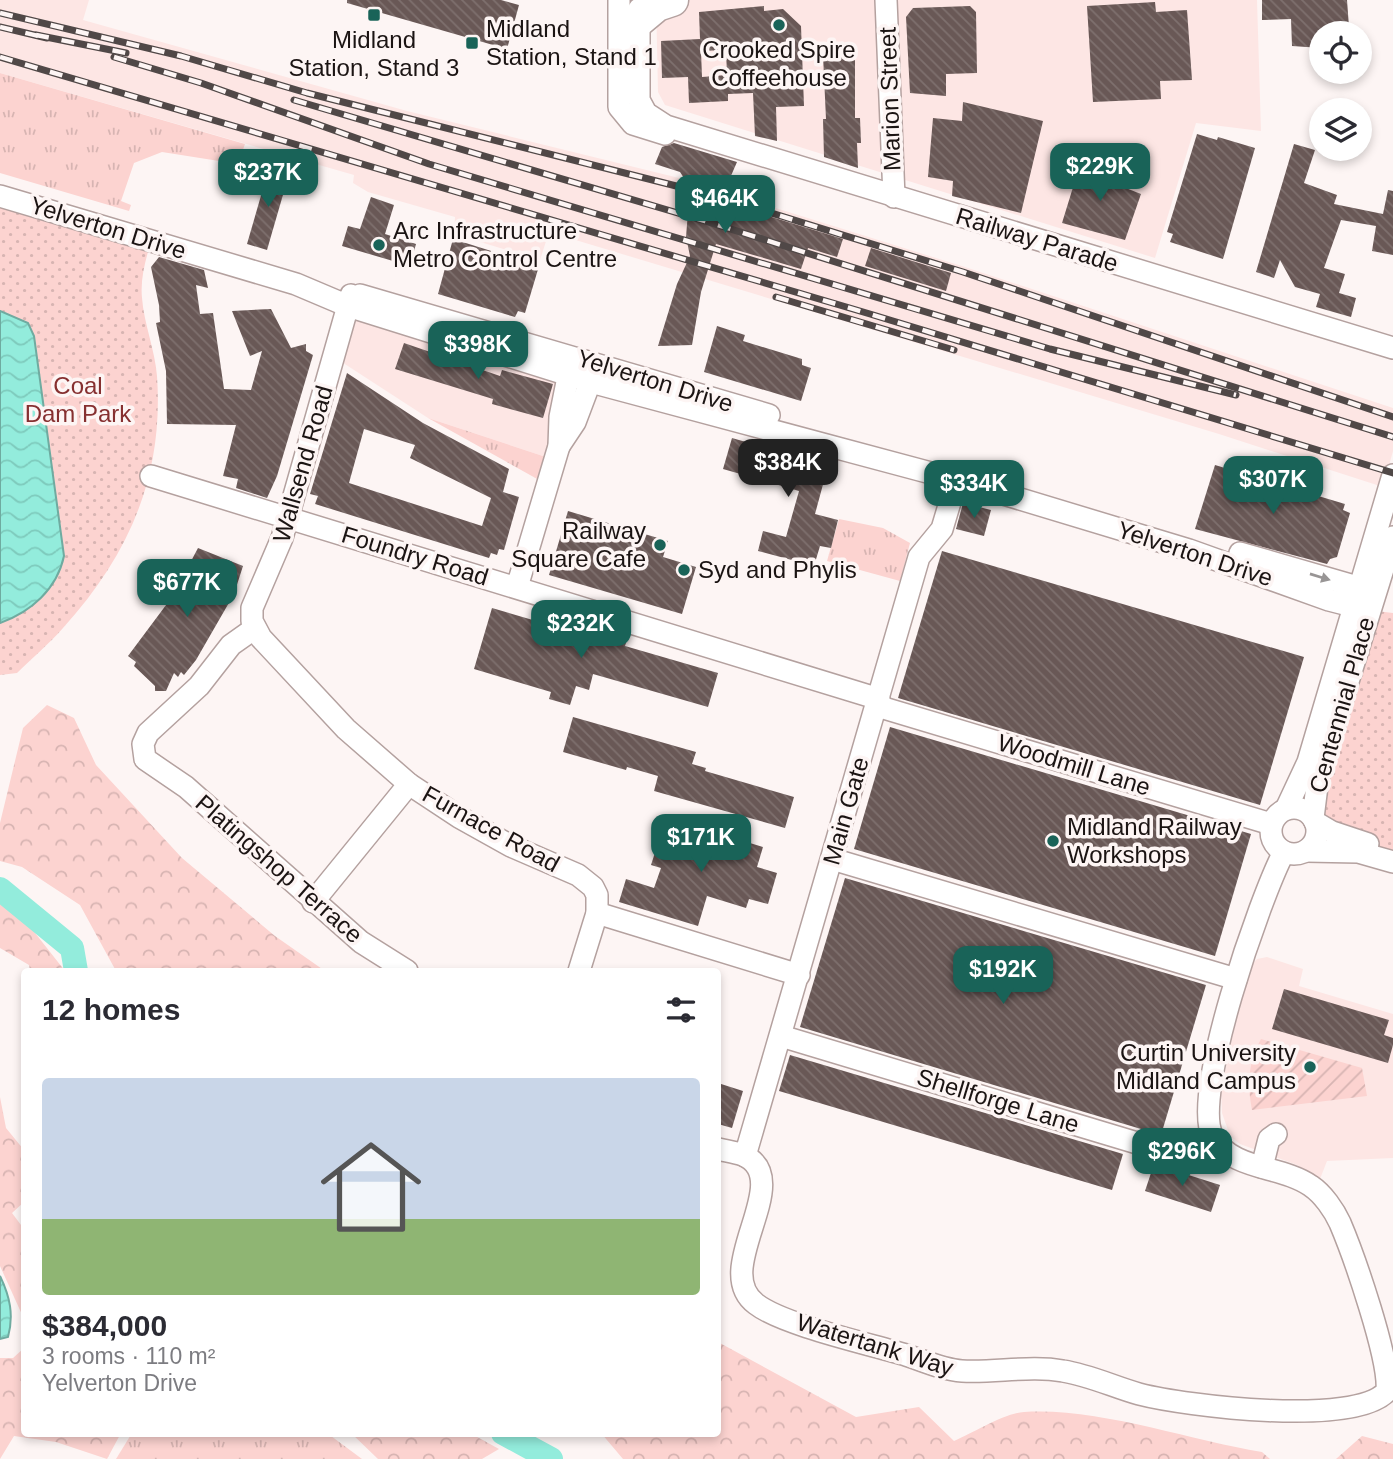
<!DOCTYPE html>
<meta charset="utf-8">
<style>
:root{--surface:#fff;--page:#f2f2f3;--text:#2b2b33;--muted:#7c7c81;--line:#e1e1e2;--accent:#196358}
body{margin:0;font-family:Helvetica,sans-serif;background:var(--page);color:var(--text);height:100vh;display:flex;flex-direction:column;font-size:26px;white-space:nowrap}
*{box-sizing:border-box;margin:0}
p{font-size:23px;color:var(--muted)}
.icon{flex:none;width:38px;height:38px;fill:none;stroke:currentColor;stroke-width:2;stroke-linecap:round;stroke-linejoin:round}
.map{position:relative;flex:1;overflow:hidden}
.sheet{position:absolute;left:21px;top:968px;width:700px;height:469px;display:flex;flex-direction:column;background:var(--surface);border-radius:7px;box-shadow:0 4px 10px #0003}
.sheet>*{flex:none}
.buttons{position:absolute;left:1309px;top:21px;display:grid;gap:14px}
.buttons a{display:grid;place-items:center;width:63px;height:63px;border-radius:50%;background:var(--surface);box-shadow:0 4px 10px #0003;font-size:35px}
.price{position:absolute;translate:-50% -60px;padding:0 16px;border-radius:14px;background:var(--accent);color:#fff;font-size:23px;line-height:46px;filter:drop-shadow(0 2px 4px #0008)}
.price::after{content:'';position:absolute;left:50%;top:42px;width:21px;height:16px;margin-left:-10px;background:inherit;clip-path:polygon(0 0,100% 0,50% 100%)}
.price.on{background:#222;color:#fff}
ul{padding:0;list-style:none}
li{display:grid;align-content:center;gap:14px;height:371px;padding:0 21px}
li+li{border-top:2px solid var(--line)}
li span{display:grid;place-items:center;height:217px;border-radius:7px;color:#555}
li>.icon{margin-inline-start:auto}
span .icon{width:126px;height:126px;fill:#fffc;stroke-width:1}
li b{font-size:30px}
h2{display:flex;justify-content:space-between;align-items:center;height:84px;padding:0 21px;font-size:30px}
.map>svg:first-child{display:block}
.built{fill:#fde6e4}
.grass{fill:url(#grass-tufts)}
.forest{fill:url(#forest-crowns)}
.park{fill:url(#park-dots)}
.garden{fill:url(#garden-furrows)}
.water{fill:url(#water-waves);stroke:#6faba0;stroke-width:2}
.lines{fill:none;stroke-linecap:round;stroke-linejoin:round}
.river{stroke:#93ecdc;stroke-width:24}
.building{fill:url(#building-back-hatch);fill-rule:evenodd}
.minor-casing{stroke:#b4a19f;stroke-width:24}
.highway-casing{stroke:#b4a19f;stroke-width:35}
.minor{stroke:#fff;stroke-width:21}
.highway{stroke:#fff;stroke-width:32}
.rail-casing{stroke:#504847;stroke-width:7}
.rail{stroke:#fdf5f4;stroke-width:4.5;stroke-dasharray:13;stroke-linecap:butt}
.oneway{fill:#989595}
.poi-dot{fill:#196358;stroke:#fdf5f4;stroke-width:2.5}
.labels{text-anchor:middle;stroke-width:7;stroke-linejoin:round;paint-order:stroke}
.poi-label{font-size:24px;fill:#1b1413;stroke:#fdf5f4;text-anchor:start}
.street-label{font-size:24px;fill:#1b1413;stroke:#fdf5f4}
.park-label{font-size:24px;fill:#863030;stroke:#fdf5f4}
</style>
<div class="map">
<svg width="1393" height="1459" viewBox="0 0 1393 1459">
<defs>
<pattern id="grass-tufts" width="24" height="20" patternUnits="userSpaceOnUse" patternTransform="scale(1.75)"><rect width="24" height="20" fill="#fcd3d0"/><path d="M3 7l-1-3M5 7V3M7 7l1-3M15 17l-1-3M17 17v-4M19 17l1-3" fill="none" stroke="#d7b4b2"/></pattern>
<pattern id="forest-crowns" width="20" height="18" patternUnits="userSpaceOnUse" patternTransform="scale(1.75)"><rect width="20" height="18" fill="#fcd3d0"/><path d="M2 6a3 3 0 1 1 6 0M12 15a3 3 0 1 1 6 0" fill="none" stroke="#d7b4b2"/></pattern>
<pattern id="park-dots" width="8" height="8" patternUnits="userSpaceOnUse" patternTransform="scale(1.75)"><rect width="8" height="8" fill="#fcd3d0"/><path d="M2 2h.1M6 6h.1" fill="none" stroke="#d7b4b2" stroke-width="1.8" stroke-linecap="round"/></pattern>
<pattern id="garden-furrows" width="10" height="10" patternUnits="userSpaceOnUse" patternTransform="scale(1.75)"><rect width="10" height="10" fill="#fcd3d0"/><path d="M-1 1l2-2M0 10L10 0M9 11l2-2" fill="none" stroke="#d7b4b2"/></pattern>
<pattern id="water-waves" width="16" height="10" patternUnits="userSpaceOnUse" patternTransform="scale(1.75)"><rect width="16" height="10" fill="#93ecdc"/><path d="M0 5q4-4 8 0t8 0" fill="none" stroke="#7ecabc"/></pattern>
<pattern id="building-back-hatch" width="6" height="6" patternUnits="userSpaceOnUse" patternTransform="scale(1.75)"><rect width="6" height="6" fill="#695856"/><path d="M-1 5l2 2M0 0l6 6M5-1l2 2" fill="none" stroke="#7e706e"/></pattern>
</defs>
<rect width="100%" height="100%" fill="#fdf5f4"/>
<g class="built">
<polygon points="0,0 89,0 83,20 407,111 679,178 965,267 1393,408 1393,451 1383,487 1219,434 549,232 540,260 454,234 455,217 368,192 353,183 354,175 0,73"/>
<polygon points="656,0 1257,0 1261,131 1196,123 1155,258 665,105 658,92"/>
<polygon points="348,306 569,375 555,460 428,418 334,357"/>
<polygon points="1267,957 1303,969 1299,986 1393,1014 1393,1158 1327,1161 1320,1179 1297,1165 1240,1144 1230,1136 1222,1113 1221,1091 1231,1043 1248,968 1257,959"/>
</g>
<g class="grass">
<polygon points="0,73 245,144 238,164 162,152 134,163 121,201 131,205 129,211 0,173"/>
<polygon points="428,418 555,460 548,485"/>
<polygon points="839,519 883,528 910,543 900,581 827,561"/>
<polygon points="132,1433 327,1433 362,1459 116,1459"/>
</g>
<g class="forest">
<polygon points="47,705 74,718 96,765 182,858 275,936 325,971 116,971 80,905 22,867 0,861 0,823 23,728"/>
<polygon points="0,903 17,910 65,971 30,971 29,965 0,948"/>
<polygon points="0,1097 6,1128 24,1150 24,1202 12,1213 24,1229 24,1319 0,1266"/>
<path d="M718,1342L856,1417L919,1407L954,1441C973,1433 1005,1413 1024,1412C1097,1407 1189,1440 1262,1452L1270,1459H623L601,1433H718Z"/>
<polygon points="24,1348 24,1433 121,1433 107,1459 56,1442 14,1436 0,1459 0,1358 13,1358"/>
<polygon points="351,1433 470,1433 499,1449 482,1459 378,1459"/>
<polygon points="1362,1436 1393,1444 1393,1459 1336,1459"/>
</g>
<g class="park">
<path d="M0,196L151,241C146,259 140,278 142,298C144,324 155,350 157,376C164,476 129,555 63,628C49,644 32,658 17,673L0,675Z"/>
<polygon points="1368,610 1393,613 1393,851 1332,832 1315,805"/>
</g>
<path class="garden" d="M1261,1039L1362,1068L1367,1096L1252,1110C1247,1084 1248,1062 1261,1039Z"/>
<g class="water">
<path d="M0,311L28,323L34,336L64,556C57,589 31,612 0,623Z"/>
<path d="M0,1276C10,1297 14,1315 8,1337L0,1339Z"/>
</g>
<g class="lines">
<g class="river">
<polyline points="0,889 72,948 76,971"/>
<polyline points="503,1433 551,1459"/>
</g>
</g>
<g class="building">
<polygon points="347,0 501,0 519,5 507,49 347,3"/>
<polygon points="1262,0 1347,0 1349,27 1324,29 1321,48 1292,46 1291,19 1262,20"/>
<polygon points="1155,2 1156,12 1187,10 1192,80 1160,81 1161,99 1093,102 1087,6"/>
<path d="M764,6V11L783,9L801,26L804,106L776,107L777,141L755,136L753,93L728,94V101L689,103L688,77L662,78L661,41L700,39L699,12ZM726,50L727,75L702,77L701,51Z"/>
<polygon points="970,6 976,12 977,73 946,74 946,96 910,93 906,17 913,8"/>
<polygon points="855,54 855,118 860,118 861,143 857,143 858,168 824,157 823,119 826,119 823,55"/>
<polygon points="963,102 1043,121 1021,213 952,196 953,181 928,177 933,118 962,121"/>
<polygon points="1197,134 1217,140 1218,137 1255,148 1223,259 1170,242 1173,234 1167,232"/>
<polygon points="674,143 737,162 720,201 843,239 837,257 808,248 801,269 716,244 701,292 692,345 658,346 677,284 690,256 686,237 690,187 680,172 655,164 662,147"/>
<polygon points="1294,144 1315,150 1304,183 1337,195 1334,204 1383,214 1388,190 1393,191 1393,255 1372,251 1376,226 1341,220 1324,268 1345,274 1339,293 1356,298 1351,317 1316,307 1320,294 1295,287 1280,260 1274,278 1256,272"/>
<polygon points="1082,158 1102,164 1098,177 1141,194 1125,240 1062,223"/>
<polygon points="269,168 289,174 267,250 247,244"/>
<polygon points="371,197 394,205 385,234 416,244 410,266 342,246 348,226 360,229"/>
<polygon points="453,239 539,266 525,313 518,311 515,317 438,294"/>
<polygon points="871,248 951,273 946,291 865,266"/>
<polygon points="159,257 204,270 208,288 196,285 200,314 213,313 224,389 251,390 262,351 250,356 232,311 271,309 291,348 306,344 306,351 313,355 277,476 267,498 236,488 238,479 223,476 236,425 167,424 166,371 156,323 160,322 159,305 151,267"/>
<polygon points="717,326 745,335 743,341 802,359 802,365 811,368 801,401 704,372"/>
<polygon points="404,343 500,376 502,370 553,384 543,418 492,404 493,399 395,369"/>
<path d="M347,373L423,423L509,469L503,492L519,497L504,550L499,549L497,555L491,553L489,558L315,504L318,496L310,494ZM364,429L415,445L410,458L491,498L482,526L349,483Z"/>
<polygon points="732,438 828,466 815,514 838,520 831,548 820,546 814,566 758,551 763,531 786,537 799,491 723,469"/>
<polygon points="1215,465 1345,504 1343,510 1350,513 1337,557 1330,559 1327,564 1195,529"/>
<polygon points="963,503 991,510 984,536 956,529"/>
<polygon points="568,511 668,541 663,557 696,567 682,614 549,575"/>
<polygon points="198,548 243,566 234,594 196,660 184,675 181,672 178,677 174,673 166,691 155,691 155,686 134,666 136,662 128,656 172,597"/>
<polygon points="942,551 1304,657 1260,805 898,698"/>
<polygon points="492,608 543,623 546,614 576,623 573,631 599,639 602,629 628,636 625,646 718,673 708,707 593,674 589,690 576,686 570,705 549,699 551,692 474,669"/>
<polygon points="573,717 696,752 692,764 706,768 705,771 794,797 785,828 654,791 658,776 627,767 626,770 563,752"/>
<polygon points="890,727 1251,834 1215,956 854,849"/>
<polygon points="674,820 763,847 757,867 777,873 768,904 749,899 746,908 707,896 698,926 619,902 626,879 654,888 661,868 651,865 662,831 670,834"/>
<polygon points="845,878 1206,985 1161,1135 800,1027"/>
<polygon points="1284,989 1389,1020 1384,1035 1393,1038 1393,1045 1388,1063 1272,1029"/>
<polygon points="790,1055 1123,1154 1112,1190 779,1091"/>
<polygon points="718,1083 743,1091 732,1128 718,1124"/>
<polygon points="1154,1164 1220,1185 1211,1212 1145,1191"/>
</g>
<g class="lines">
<g class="minor-casing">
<g id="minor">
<polyline points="619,0 619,107 633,124 665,134"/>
<polyline points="886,0 894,197"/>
<polyline points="639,9 639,100 646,113 666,126 1393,348"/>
<polyline points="0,196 296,284 348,306 591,382 957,480 1189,550 1329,600 1368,610"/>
<polyline points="351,295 282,538 252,608 252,621 261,638 346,729 409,784 459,817 511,846 578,875 593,887 597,895 597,913 579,971"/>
<polyline points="360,295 769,415"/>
<polyline points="559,446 575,422 595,369"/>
<polyline points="151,476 879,699"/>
<polyline points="1240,553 1375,592"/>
<polyline points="517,587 559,446 560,417 571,362"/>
<polyline points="255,628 231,645 199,686 148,733 143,744 145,759 186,787 361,942 407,971"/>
<polyline points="877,706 1271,824"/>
<circle cx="1294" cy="831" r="23"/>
<polyline points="1286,809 1308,762 1393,475"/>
<polyline points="1313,818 1318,778 1393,537"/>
<polyline points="1315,822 1332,832 1368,844"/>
<polyline points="1306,851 1358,852 1393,862"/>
<polyline points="832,859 1236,979"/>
<polyline points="313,902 409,784"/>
<polyline points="597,913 799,975"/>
<polyline points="781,1036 1167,1152 1181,1152 1212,1136"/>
<path d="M718,1149C726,1151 735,1152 743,1155C798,1180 709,1269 756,1304C783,1325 870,1344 906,1355C924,1361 944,1370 962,1371C995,1373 1031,1365 1063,1371C1089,1375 1114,1387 1139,1394C1185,1406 1356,1427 1387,1391C1390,1359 1354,1256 1340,1223C1334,1210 1323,1194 1311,1186C1281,1165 1233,1171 1213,1137C1190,1097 1261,895 1284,852"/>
<polyline points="745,1156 919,557 942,529 959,472"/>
<polyline points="1262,1167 1269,1139 1276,1134"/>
</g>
</g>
<g class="highway-casing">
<polyline id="highway" points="639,20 657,5 672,0"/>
</g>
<use href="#minor" class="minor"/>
<use href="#highway" class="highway"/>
<g class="rail-casing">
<g id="rail">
<polyline points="0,13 181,56 307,93 716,196 963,272 1393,417"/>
<polyline points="0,27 47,38"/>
<polyline points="36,35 126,53"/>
<polyline points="0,57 870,314 1393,473"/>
<polyline points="114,57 201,83 429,164 1050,349 1236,395"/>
<polyline points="294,100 705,221 1393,437"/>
<polyline points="776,297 954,350"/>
</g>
</g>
<use href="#rail" class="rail"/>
</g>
<defs><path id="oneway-solid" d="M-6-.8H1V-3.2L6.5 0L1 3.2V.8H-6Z" transform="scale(1.75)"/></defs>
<use class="oneway" href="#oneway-solid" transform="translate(1320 577) rotate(17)"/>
<g class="poi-dot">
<rect x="367" y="8" width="14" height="14" rx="3.5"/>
<circle cx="779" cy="25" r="7"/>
<rect x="465" y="36" width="14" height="14" rx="3.5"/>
<circle cx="379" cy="245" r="7"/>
<circle cx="660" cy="545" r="7"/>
<circle cx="684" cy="570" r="7"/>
<circle cx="1053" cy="841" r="7"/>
<circle cx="1310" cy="1067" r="7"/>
</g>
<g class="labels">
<g class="poi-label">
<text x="486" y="37">Midland<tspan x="486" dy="28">Station, Stand 1</tspan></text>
<text x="374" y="48" text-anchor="middle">Midland<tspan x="374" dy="28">Station, Stand 3</tspan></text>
<text x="779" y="58" text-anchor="middle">Crooked Spire<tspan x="779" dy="28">Coffeehouse</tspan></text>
<text x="393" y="239">Arc Infrastructure<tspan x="393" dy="28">Metro Control Centre</tspan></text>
<text x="646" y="539" text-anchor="end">Railway<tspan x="646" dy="28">Square Cafe</tspan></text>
<text x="698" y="578">Syd and Phylis</text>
<text x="1067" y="835">Midland Railway<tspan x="1067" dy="28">Workshops</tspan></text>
<text x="1296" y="1061" text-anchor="end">Curtin University<tspan x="1296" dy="28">Midland Campus</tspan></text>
</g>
<g class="street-label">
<text transform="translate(890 99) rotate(-92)" y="8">Marion Street</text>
<text transform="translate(108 228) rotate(17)" y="8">Yelverton Drive</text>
<text transform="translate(1037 240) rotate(17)" y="8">Railway Parade</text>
<text transform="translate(655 381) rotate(17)" y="8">Yelverton Drive</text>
<text transform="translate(303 464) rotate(-74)" y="8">Wallsend Road</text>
<text transform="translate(1195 554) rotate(18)" y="8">Yelverton Drive</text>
<text transform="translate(415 556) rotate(17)" y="8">Foundry Road</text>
<text transform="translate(1342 705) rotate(-74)" y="8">Centennial Place</text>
<text transform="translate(1074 765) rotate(17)" y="8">Woodmill Lane</text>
<text transform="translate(846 811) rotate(-74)" y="8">Main Gate</text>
<text transform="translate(491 829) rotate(29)" y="8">Furnace Road</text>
<text transform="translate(279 869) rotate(41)" y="8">Platingshop Terrace</text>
<text transform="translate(998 1101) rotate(17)" y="8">Shellforge Lane</text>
<text transform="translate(875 1345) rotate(17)" y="8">Watertank Way</text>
</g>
<g class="park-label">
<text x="78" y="394">Coal<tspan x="78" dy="28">Dam Park</tspan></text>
</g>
</g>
</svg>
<div class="buttons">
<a><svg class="icon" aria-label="locate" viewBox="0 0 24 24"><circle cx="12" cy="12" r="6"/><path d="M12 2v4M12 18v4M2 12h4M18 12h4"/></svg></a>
<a><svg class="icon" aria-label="layers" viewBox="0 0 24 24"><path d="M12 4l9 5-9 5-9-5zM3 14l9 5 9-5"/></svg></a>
</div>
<b class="price" style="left:1100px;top:203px">$229K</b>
<b class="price" style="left:268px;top:209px">$237K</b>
<b class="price" style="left:725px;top:235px">$464K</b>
<b class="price" style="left:478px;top:381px">$398K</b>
<b class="price on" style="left:788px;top:499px">$384K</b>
<b class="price" style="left:1273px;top:516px">$307K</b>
<b class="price" style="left:974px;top:520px">$334K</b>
<b class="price" style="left:187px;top:619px">$677K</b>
<b class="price" style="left:581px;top:660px">$232K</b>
<b class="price" style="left:701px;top:874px">$171K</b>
<b class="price" style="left:1003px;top:1006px">$192K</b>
<b class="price" style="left:1182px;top:1188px">$296K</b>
<section class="sheet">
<h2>12 homes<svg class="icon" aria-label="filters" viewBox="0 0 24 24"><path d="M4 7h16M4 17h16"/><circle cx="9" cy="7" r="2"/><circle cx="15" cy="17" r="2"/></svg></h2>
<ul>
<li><span style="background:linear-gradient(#c9d6e8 65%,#8fb573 0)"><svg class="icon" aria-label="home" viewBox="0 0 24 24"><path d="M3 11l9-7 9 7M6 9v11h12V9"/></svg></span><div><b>$384,000</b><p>3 rooms · 110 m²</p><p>Yelverton Drive</p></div></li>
</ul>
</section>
</div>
